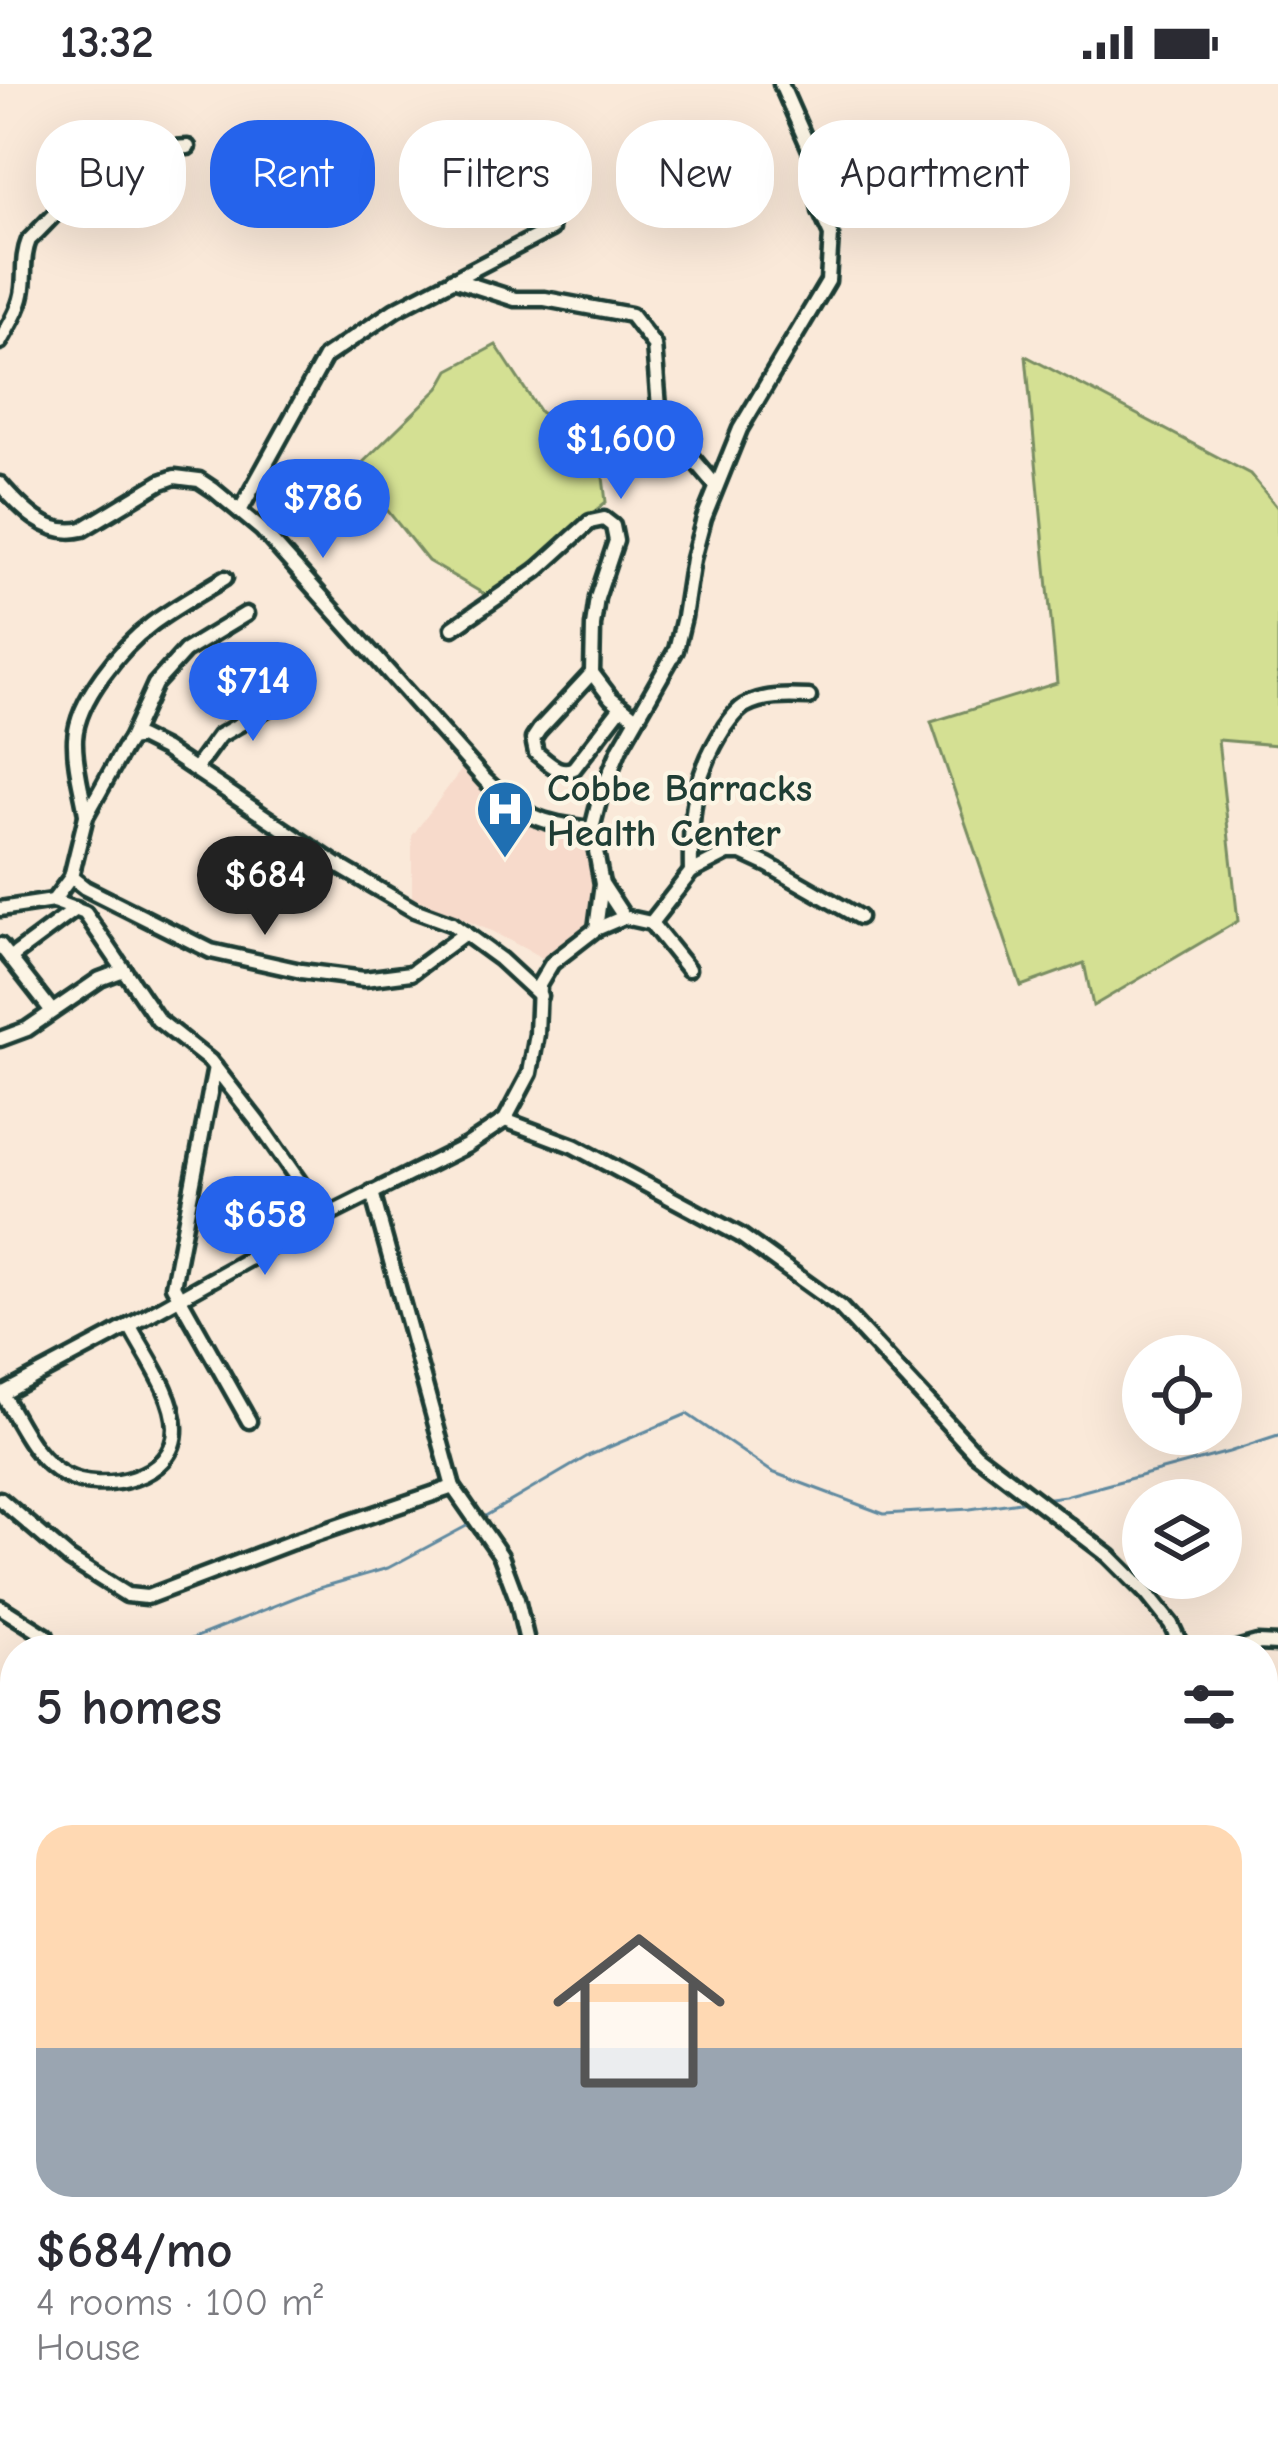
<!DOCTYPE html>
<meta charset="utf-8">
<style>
:root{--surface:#fff;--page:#f2f2f3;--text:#2b2b33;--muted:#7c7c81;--accent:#2563eb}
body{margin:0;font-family:"Comic Neue",sans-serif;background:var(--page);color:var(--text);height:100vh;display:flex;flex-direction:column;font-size:45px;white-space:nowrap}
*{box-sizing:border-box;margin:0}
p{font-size:39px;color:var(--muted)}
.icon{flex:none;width:66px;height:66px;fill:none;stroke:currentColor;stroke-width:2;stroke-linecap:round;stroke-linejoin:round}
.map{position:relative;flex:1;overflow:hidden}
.drawer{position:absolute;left:0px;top:1551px;width:1278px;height:807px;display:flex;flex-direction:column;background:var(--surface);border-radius:48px 48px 0 0;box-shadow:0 12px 48px #0002}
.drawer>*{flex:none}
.hud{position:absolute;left:36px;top:36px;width:1206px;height:108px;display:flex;gap:24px}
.fabs{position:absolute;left:1122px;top:1251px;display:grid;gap:24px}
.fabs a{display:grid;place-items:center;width:120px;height:120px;border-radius:50%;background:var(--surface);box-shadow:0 12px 48px #0002;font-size:60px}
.price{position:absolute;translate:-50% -102px;padding:0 27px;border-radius:42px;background:var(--accent);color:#fff;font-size:39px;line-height:78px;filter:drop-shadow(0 3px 6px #0008)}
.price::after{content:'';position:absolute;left:50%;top:72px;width:36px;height:27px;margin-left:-18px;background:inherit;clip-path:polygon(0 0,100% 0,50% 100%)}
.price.active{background:#222;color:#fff}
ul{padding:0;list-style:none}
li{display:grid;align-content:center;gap:24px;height:636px;padding:0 36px}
li span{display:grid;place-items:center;height:372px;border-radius:36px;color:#555}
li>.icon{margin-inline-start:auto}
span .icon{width:216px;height:216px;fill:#fffc;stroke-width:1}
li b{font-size:51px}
h2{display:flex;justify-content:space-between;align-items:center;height:144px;padding:0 36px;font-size:51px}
.chip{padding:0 42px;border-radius:48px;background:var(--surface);box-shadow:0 12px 48px #0002;font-size:42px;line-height:108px}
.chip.active{background:var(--accent);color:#fff}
.status{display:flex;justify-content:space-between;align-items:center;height:84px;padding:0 60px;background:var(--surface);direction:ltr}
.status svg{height:33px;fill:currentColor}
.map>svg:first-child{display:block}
.built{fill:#f7dacb}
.green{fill:#d4e093;stroke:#7a8e64;stroke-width:3}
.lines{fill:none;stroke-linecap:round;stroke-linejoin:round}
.stream{stroke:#618aa0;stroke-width:3}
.minor-casing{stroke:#1f3d34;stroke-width:21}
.trunk-casing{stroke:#1f3d34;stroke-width:27}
.minor{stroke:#fcf5e5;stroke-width:12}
.trunk{stroke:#fedf80;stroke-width:18}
.labels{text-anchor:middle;stroke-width:9;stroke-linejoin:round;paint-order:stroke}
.poi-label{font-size:39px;font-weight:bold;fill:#1f3d34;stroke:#fcf5e5;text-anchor:start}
</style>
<div class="status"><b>13:32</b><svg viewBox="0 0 49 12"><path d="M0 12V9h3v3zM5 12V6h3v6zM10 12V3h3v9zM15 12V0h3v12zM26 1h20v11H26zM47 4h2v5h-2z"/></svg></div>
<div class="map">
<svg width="1278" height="2356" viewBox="0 0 1278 2356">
<rect width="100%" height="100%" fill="#fae9d9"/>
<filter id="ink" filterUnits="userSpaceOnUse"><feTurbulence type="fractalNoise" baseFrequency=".00833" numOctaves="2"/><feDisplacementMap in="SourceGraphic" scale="24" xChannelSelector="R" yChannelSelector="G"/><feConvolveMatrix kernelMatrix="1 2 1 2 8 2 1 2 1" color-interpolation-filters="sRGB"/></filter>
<g filter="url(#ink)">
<polygon class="built" points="464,682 474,683 530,732 592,745 602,800 596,845 552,879 491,847 412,813 412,752"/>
<g class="green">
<polygon points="496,261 540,328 599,360 606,418 489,513 428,477 355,386 439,304 449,286"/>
<polygon points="1026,272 1250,390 1278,424 1278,661 1218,656 1238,837 1093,922 1084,879 1021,902 931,638 1057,599"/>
<polygon points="0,1913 15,1919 15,1984 0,1976"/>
<polygon points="424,2343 594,2343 589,2356 449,2356"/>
</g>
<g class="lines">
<g class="stream">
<polyline points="1042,1415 1065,1412 1229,1368 1278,1352"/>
<polyline points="482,1434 588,1372 687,1330 772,1388 884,1430 970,1425 1027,1417"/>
<polyline points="164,1566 319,1504 388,1484 474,1438"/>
<polyline points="0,1689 15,1683"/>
</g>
<g class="minor-casing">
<g id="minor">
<polyline points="453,195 515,215 545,215 631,231 654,261 660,336 716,402"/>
<path d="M0,258C9,241 21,224 23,204C25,187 22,173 29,156C51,135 73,108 98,90C122,73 159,64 188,63"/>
<path d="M0,400C21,424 48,454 83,445L161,398L175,393L199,396L214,406L262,446L485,696C524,732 539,740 592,745"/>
<polyline points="240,427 325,273 395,226 551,145"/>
<polyline points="453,544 537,486 590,438 604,435 613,442 616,457 597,514 593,542 592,589 611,614 636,634"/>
<path d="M592,589L539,646L533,655L536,669C548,678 559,692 574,684L621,623"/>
<polyline points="130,655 155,600 185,567 246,530"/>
<polyline points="195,685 219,652 291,611"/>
<path d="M86,730C82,706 74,680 75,655C77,616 121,563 152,540C175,523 201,509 225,494"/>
<path d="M691,788C690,735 692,698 720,651C725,642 735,628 744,622C763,611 789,612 809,613"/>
<polyline points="71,793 85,804 211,867 301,887 364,895 411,889 465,849"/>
<polyline points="603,801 624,833"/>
<polyline points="53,817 71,793 86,732 124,664 130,655 140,653 164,665 337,781 414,826 452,840 500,875 540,912"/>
<polyline points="0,825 53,817 85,829 158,936 210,977 257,1037 324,1133"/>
<polyline points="651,839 691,788 728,769 742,769 768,781 859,833"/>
<polyline points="596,845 602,800 592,745 600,713 620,664 676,566 684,533 693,475 704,434 740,345 828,197 831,151 820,127 811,68 781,0"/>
<polyline points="0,861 51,926"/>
<polyline points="10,874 76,825"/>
<polyline points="0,955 27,945 100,895 124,886"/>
<polyline points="215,983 173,1202 249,1337"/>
<polyline points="505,1036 574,1062 740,1151 840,1223 976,1370 1109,1472 1147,1510 1171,1540 1183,1566"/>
<polyline points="372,1108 453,1403 501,1472 517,1515 529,1566"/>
<path d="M2,1310C19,1338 34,1375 64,1391C101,1411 176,1395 175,1344C174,1309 146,1273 130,1242"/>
<polyline points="0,1311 109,1253 324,1133 466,1062 505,1036 530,989 537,950 539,901 552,879 596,845 624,833 651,839 688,885"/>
<polyline points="0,1415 70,1475 127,1511 147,1513 292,1458 453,1403"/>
<polyline points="0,1523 46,1552"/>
<polyline points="1232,1566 1257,1559 1278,1560"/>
<polyline points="1263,1679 1278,1682"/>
<polyline points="1263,2042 1278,2036"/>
<polyline points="1263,2137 1278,2141"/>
<polyline points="0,2168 15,2158"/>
<polyline points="0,2267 15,2288"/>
<polyline points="47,2343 81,2356"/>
<polyline points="343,2343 344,2356"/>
<polyline points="417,2343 447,2356"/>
<polyline points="540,2356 546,2343"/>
<polyline points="960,2356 969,2343"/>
</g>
</g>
<g class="trunk-casing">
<g id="trunk">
<polyline points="0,1990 15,1998"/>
<polyline points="305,2343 306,2356"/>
</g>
</g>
<use href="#minor" class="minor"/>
<use href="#trunk" class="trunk"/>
</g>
</g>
<defs>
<g id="hospital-pin" transform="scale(3)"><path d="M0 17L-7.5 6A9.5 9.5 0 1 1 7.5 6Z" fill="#1f6fb2" stroke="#fcf5e5"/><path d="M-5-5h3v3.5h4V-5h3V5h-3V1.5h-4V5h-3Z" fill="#fff"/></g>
</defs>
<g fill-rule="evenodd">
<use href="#hospital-pin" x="505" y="725"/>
</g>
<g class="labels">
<g class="poi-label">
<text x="547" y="717">Cobbe Barracks<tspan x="547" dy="45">Health Center</tspan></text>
</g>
</g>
</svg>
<div class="fabs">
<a><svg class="icon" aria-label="locate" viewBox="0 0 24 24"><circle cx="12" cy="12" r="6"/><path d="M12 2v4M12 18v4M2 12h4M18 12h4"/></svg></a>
<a><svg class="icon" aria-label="layers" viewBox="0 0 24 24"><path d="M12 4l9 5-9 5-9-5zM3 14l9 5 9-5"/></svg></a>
</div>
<b class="price" style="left:621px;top:418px">$1,600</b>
<b class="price" style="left:323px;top:477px">$786</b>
<b class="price" style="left:253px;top:660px">$714</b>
<b class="price active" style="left:265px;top:854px">$684</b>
<b class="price" style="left:265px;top:1194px">$658</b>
<div class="hud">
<a class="chip">Buy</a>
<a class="chip active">Rent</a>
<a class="chip">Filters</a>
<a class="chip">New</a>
<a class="chip">Apartment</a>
</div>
<section class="drawer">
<h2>5 homes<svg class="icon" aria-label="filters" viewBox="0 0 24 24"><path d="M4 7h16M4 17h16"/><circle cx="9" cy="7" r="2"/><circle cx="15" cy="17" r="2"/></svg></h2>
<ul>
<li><span style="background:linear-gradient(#ffd9b3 60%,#9aa5b1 0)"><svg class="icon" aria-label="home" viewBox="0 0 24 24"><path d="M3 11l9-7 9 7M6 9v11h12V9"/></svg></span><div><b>$684/mo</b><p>4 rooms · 100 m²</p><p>House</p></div></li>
</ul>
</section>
</div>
